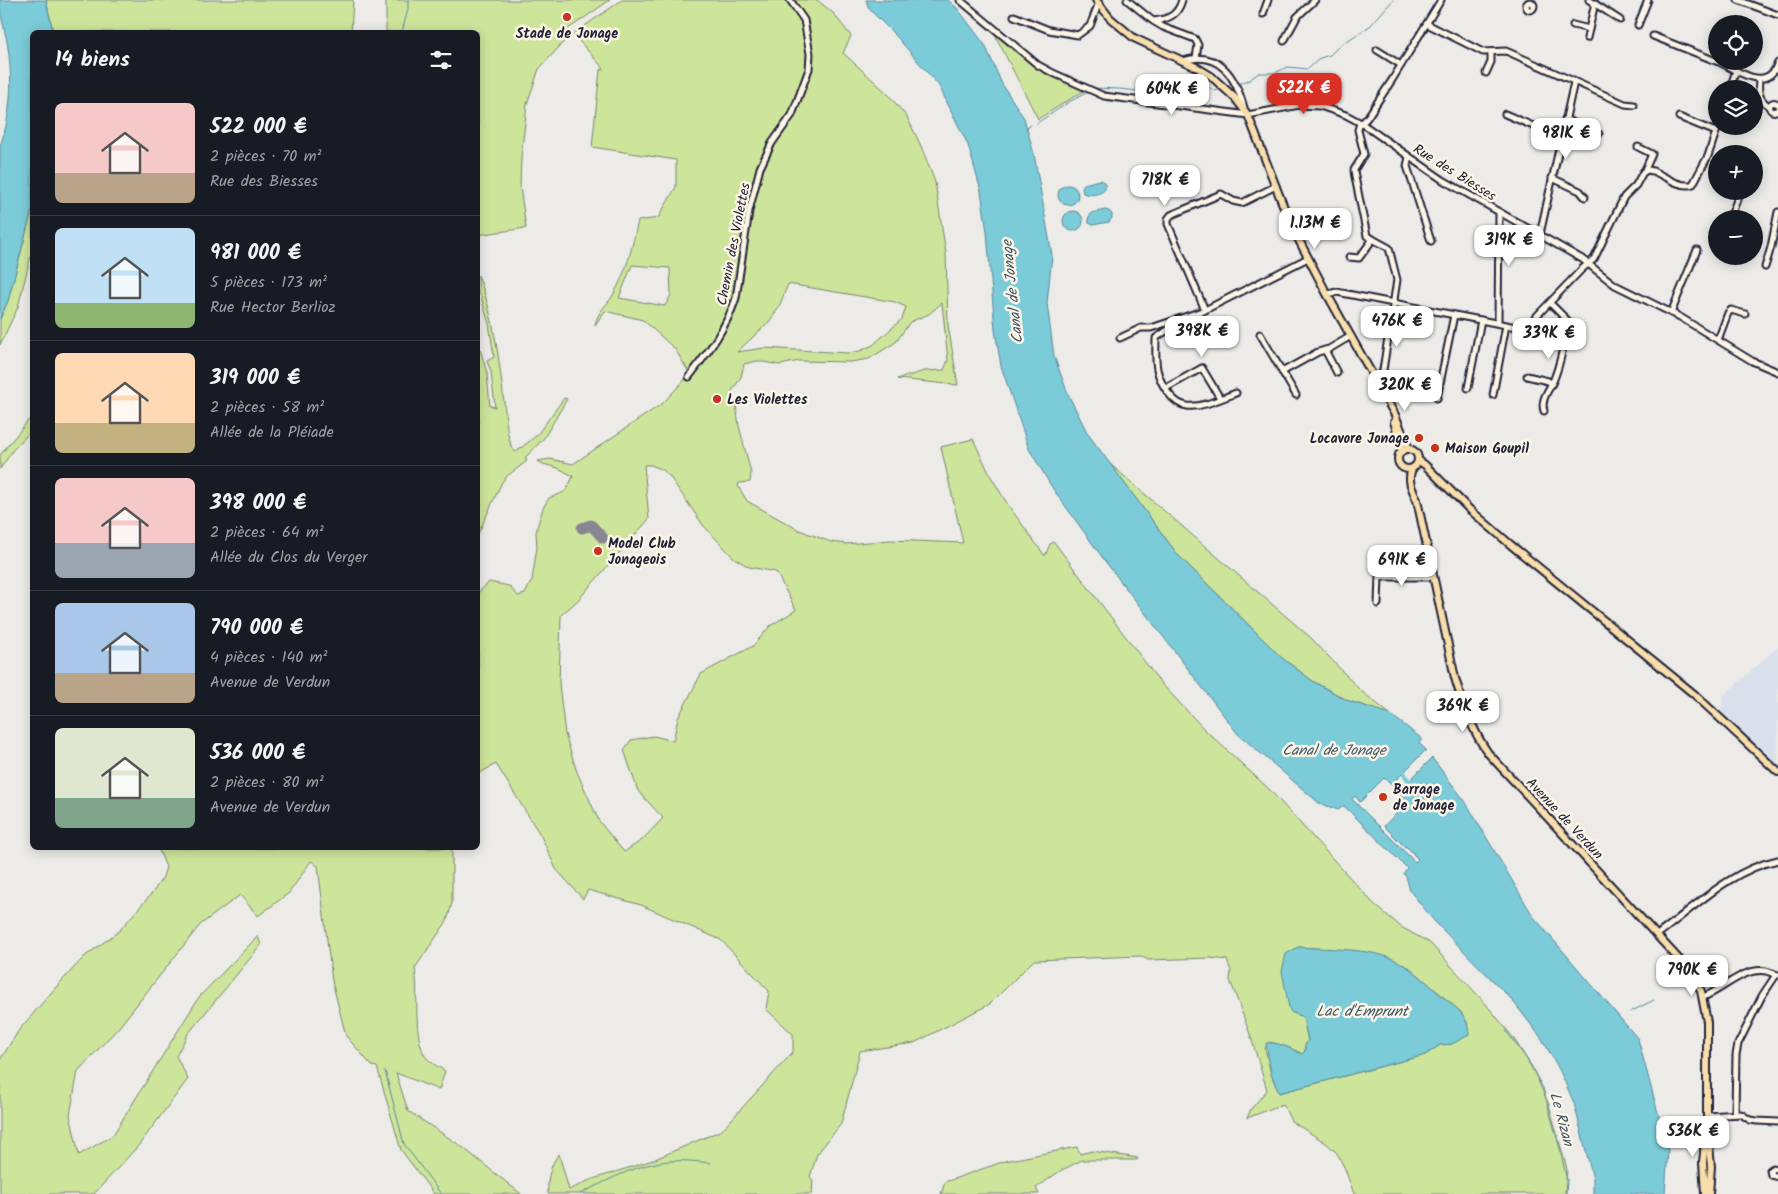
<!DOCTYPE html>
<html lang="fr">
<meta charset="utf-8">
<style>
:root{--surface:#171b24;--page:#242831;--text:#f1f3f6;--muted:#9ea1a6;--line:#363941;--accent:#d93025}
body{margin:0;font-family:Kalam,sans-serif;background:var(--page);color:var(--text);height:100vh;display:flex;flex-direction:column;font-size:19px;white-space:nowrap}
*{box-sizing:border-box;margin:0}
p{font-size:16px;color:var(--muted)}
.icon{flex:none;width:28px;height:28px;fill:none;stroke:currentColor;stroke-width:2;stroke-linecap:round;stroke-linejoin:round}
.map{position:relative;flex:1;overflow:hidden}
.sheet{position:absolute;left:30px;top:30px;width:450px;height:820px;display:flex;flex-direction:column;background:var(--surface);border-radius:8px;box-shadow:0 2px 12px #0003}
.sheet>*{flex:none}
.buttons{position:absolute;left:1708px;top:15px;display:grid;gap:10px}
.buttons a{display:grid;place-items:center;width:55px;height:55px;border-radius:50%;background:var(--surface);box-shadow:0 2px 12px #0003;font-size:25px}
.price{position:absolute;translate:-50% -42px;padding:0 11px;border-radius:10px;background:#fff;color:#222;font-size:16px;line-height:32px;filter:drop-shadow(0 1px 2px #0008)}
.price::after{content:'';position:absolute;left:50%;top:30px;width:15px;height:11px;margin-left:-8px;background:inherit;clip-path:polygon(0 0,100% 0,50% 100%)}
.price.current{background:var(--accent);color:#fff}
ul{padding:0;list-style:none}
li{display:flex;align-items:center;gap:15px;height:125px;padding:0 25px}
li+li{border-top:1px solid var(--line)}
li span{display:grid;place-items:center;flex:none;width:140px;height:100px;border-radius:8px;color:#555}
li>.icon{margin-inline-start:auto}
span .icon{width:60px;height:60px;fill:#fffc;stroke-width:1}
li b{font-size:21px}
h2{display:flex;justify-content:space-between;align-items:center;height:60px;padding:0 25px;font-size:21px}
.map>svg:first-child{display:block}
.built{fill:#d9e0eb}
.green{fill:#cde59b;stroke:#78846b;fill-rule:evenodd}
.water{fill:#7ccbd8;stroke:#588799}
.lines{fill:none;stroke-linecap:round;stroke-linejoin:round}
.stream{stroke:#588799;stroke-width:1}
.canal{stroke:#7ccbd8;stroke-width:4.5}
.taxiway{stroke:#878692;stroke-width:11}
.minor-casing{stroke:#22223b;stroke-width:9}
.major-casing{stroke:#22223b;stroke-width:10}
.minor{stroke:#fcf5e5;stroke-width:5}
.major{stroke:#f8deab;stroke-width:6}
.poi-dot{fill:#c8321e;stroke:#fcf5e5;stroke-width:2}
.labels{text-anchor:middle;stroke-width:5;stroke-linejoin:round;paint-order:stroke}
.poi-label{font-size:14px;font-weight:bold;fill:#22223b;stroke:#fcf5e5;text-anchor:start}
.street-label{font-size:14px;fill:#22223b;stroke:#fcf5e5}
.water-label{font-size:15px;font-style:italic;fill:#3d556a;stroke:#fcf5e5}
</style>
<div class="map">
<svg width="1778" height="1194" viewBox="0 0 1778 1194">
<rect width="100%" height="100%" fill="#ecebe8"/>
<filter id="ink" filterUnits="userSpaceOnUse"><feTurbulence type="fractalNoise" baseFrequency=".02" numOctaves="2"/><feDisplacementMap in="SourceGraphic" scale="10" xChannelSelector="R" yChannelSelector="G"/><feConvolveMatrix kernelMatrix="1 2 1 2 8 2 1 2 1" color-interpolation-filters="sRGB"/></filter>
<g filter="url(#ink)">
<polygon class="built" points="1778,647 1778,767 1720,713 1724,695"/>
<g class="green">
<polygon points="46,0 353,0 351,32 53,32"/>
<polygon points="386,0 610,0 561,34 569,36 539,69 527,104 521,158 520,187 526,228 478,235 478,32 386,32"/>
<path d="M622,0H817L833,13L851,36L843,53L887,93L907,117L921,146L935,182L946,254L948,325L958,385L897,379L925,371L944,370L948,360L942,303L929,314L910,322L896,342L869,359L851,362L799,361L780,365L757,361L744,364L741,377L729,396L736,405L739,426L751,473L750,482L739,483L738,486L747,501L799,530L831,542L847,544L890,540L963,543L941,447L973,439L990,475L1008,505L1045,556L1050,544L1054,542L1160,682L1205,730L1269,789L1373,903L1401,927L1430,943L1485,1003L1512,1036L1532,1067L1549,1105L1567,1169L1565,1194H1354L1345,1169L1337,1153L1326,1143L1291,1121L1283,1104L1247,1118L1251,1109L1267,1090L1251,1037L1230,980L1231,971L1227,960L1210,958L1148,960L1141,956L1034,960L990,1004L914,1043L860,1051L841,1124L817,1154L810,1177L813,1180L812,1194H548C547,1180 550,1164 559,1154L569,1190L590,1180L653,1160L722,1130L793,1052V1034L766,1009L769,991L721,940L641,905L588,890L583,899L556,869L541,836L496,764L478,774V593L489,582L509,586L518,596L525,594L532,580L537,547L536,533L538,524L543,508L549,498C566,491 565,495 573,476L558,468L543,464L538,461L550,459L573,464L663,403L690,374L675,349L643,320L605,311L595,325C598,310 607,306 613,295C627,272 632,247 638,221L658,218L676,187V160L592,147L600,70L604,69L573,34ZM632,265L670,268L671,295L665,306L619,298ZM788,284L895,302L906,307L902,319L873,345L860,351L847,353L764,348L737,352L769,322L779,307ZM644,465H651L663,470L670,477L703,525L734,558L749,567L776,572L796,610L770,626L753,646L701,674L678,718L673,741L654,736L631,740L624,750L638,791L663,818L642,840L624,852L599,821L577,772L565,734L559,684L561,615L577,601L649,519ZM1298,947L1353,951L1409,967L1461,1012L1468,1024L1452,1044L1440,1045L1425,1055L1279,1093L1271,1074L1265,1048L1270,1042L1290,1048L1302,1054L1305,1051V1045L1308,1041L1303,1017L1291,1012Z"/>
<polygon points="998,36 1034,67 1050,75 1085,90 1038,119 996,37"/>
<polygon points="32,210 32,251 18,307 0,345 0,319 8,301"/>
<path d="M478,275C498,325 501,382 508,435L512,449L516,452L537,435L564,398L567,399L544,438L525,458L527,461L507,476L502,482L478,534V342L487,373L490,406L495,407L491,372L487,361L494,357L489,324L480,294H478Z"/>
<polygon points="32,416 32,430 13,450 0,469 0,455"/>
<polygon points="1109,463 1311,638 1360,690 1390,714 1349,701 1314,682 1282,658 1178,555"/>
<path d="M158,848H452V903L447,921L415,968C419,993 413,1032 424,1054C427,1061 439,1067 445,1071L439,1090L396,1073L408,1111L461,1146L521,1194H434L401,1150L377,1067L372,1066L346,1036L332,981L318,866L311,861L289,893L258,916L240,895L200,925L119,1027L78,1071L70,1115L79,1155L113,1135L199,997L258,936L261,945L188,1034L176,1056L188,1079L139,1145L94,1194H0V1060L19,1030L57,986L84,957L119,931L153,892L163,877L166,867Z"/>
<polygon points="1077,1147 1080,1154 1092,1151 1138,1158 1137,1160 1082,1160 1060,1171 1036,1188 1039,1194 941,1194 945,1182 1005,1161"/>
</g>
<g class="water">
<path d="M0,0H46L53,32H32V210L8,301L0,319V146C12,113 13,76 7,42C4,26 0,17 0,0Z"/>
<polygon points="866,0 948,0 958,9 985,45 1002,84 1024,118 1034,154 1052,255 1047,303 1054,356 1068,394 1088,434 1178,555 1282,658 1314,682 1349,701 1390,714 1422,739 1419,743 1426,750 1391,785 1384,778 1360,802 1355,796 1352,799 1415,862 1418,859 1413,854 1413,853 1407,847 1405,847 1384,826 1407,802 1397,793 1432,758 1465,801 1533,916 1638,1039 1668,1150 1665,1194 1593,1194 1593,1179 1574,1103 1559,1069 1542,1039 1512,1000 1435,922 1410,891 1406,876 1403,874 1407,868 1344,806 1338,810 1319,803 1238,734 1105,561 1053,489 1029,449 1001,366 995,330 987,232 981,191 968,145 939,86 897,37 869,9"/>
<path d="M1099,180L1103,181C1113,193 1091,197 1083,193L1082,187L1084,184Z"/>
<circle cx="1068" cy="195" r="10"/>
<polygon points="1105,210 1109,211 1112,214 1112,218 1109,222 1093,225 1089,223 1088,219 1091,213"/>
<circle cx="1073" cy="221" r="10"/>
<path d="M1298,947C1325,949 1369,948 1393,959C1412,967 1427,983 1442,996C1457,1009 1468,1014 1469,1035L1452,1044L1440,1045L1425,1055L1279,1093L1271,1074L1266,1043C1277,1041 1292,1049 1302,1054L1305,1051V1045L1308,1041L1303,1017L1291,1012L1289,1008L1282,971L1286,954Z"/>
</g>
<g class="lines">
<g class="stream">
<polyline points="402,32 408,9 408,0"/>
<polyline points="1238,84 1249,80 1259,73 1275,73 1287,67 1308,69 1320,58 1330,55 1339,46 1370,26 1393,0"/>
<polyline points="1094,88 1120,89 1154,93 1171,89 1175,86 1178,78 1186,73 1215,91 1221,89"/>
<polyline points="1037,123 1069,102 1086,93"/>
<polyline points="1026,129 1031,125"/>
<polyline points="1630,1012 1654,1000"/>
<polyline points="1506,1031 1526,1058 1543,1088 1560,1149 1567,1180 1566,1194"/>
<polyline points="385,1071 404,1144 441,1194"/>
<path d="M580,1194C604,1182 630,1168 656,1163C674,1159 693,1161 711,1163"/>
</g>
<polyline class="canal" points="1401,768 1411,785"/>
<polyline class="taxiway" points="582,528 591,525 603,538"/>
<g class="minor-casing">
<g id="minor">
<polyline points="960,0 1038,65 1051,72 1104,96 1248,115 1299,105 1320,106 1346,115 1361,123 1443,180 1582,259 1615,285 1680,317 1752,361 1778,372"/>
<polyline points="1127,0 1153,21 1163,27 1195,39 1198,45 1196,58"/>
<polyline points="1589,0 1620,20"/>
<polyline points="1738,0 1778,15"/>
<circle cx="1530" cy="6" r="4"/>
<polyline points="1263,14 1268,0"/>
<polyline points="1014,16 1049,30 1078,35 1090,26 1098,5"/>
<path d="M1154,21C1169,19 1178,15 1182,0"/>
<polyline points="1427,24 1483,52 1506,51 1625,104 1634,105"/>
<polyline points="1573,25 1589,29"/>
<polyline points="1638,25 1648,0"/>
<polyline points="1653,36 1716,61"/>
<polyline points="1587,38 1595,3"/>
<polyline points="1284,41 1297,17 1315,0"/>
<polyline points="1377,50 1401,65"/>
<path d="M1183,61C1220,49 1236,78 1244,108"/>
<path d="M1717,61C1731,67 1759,88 1772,73C1775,71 1776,66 1778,63"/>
<polyline points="1486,73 1491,62 1491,52"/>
<path d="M1759,79C1758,91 1758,99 1769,106"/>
<polyline points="1730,89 1736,70"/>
<circle cx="1774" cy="107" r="4.5"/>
<polyline points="1505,114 1561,138"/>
<polyline points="1679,117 1716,132"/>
<polyline points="1565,119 1599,134"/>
<polyline points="1638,147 1652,154 1644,172"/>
<polyline points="1409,157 1407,166 1431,241"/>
<polyline points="1552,178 1580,191 1585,197"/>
<polyline points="1730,219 1740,191"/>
<polyline points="1540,234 1574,82"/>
<polyline points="1349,257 1359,258 1373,239"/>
<polyline points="1765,267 1771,247 1778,212"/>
<path d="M1327,294L1337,292L1516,327H1522L1528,325L1582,269L1594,259L1624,197L1636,185L1643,172L1648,170L1653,171C1664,176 1682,189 1693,184L1708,156L1718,126"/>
<polyline points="1671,313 1697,250"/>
<polyline points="1498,323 1499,213"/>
<polyline points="1260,334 1296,395"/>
<polyline points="1120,338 1141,328 1151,328 1205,310 1308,258"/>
<polyline points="1718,340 1728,313 1731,310 1745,314"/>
<polyline points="1325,350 1337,373"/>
<polyline points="1282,372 1318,352 1329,349 1351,336"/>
<polyline points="1527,376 1548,381 1551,383"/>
<path d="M689,377C708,352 726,329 736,298L749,211L760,168L772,143L792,115L809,69L810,54L804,20L790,0"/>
<polyline points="1375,379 1381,375 1383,370 1397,280 1389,248 1367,236 1355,177 1354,170 1364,154 1358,130 1359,126 1367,118 1392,80 1441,0"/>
<polyline points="1166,388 1202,368 1220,398"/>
<polyline points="1468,388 1481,320"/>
<path d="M1236,393C1222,398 1202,408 1187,406C1172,404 1160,383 1157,369C1155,359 1156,348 1156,338L1179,322H1185L1205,310L1168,224V219L1171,215L1221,194L1233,201L1242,203L1276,186"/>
<polyline points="1493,395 1506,325"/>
<polyline points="1437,398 1454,315"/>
<path d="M1544,411C1540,399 1550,389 1554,379C1561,362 1564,343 1568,325L1567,320L1550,303"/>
<polyline points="1378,604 1379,577 1432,577"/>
<path d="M1657,935C1695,907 1730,870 1778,860"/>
<path d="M1703,997C1723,990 1743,967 1766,971C1770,972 1774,974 1778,975"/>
<polyline points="1735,1114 1736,1055 1738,1044 1762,996 1776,975"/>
<polyline points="1707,1116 1741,1114 1750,1120 1757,1121 1778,1122"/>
<polyline points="1778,1170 1773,1168 1770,1170 1771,1175 1778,1177"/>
</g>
</g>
<g class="major-casing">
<g id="major">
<polyline points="1096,0 1110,18 1134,38 1198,68 1211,76 1235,98 1248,115 1290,223 1327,294 1395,415 1409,449"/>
<polyline points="1394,422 1401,443 1402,451"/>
<circle cx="1408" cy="459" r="10"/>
<polyline points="1418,460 1425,465 1469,509 1511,545 1694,694 1778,772"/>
<path d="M1412,469C1407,480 1412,489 1417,500L1455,678C1463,705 1472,730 1488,753L1687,968L1701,991L1707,1022V1122L1703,1162L1705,1194"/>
<polyline points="1708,1133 1711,1167 1709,1194"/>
</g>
</g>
<use href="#minor" class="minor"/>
<use href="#major" class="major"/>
</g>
</g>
<g class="poi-dot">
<circle cx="567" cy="17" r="5"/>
<circle cx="717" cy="399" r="5"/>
<circle cx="1419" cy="438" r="5"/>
<circle cx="1435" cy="448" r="5"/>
<circle cx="598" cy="551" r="5"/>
<circle cx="1383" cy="797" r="5"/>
</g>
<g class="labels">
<g class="poi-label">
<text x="567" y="38" text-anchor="middle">Stade de Jonage</text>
<text x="727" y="404">Les Violettes</text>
<text x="1409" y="443" text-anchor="end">Locavore Jonage</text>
<text x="1445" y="453">Maison Goupil</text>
<text x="608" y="548">Model Club<tspan x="608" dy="16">Jonageois</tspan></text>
<text x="1393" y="794">Barrage<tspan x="1393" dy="16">de Jonage</tspan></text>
</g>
<g class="street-label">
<text transform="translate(1455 172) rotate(32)" y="5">Rue des Biesses</text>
<text transform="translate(733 244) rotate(-79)" y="5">Chemin des Violettes</text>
<text transform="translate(1565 818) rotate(47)" y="5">Avenue de Verdun</text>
</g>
<g class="water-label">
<text transform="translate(1012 292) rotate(-96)" y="5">Canal de Jonage</text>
<text x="1334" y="755">Canal de Jonage</text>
<text x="1362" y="1016">Lac d'Emprunt</text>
<text transform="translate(1562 1119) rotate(75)" y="5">Le Rizan</text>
</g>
</g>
</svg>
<div class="buttons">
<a><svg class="icon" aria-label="locate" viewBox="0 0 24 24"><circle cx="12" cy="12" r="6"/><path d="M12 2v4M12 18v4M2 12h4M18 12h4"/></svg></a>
<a><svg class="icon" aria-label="layers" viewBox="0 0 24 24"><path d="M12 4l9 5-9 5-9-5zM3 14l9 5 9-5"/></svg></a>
<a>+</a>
<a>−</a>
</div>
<b class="price current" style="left:1304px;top:115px">522K €</b>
<b class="price" style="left:1172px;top:116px">604K €</b>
<b class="price" style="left:1566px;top:160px">981K €</b>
<b class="price" style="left:1165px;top:207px">718K €</b>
<b class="price" style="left:1315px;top:250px">1.13M €</b>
<b class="price" style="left:1509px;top:267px">319K €</b>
<b class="price" style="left:1397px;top:348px">476K €</b>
<b class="price" style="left:1202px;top:358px">398K €</b>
<b class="price" style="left:1549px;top:360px">339K €</b>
<b class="price" style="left:1405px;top:412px">320K €</b>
<b class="price" style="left:1402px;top:587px">691K €</b>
<b class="price" style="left:1463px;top:733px">369K €</b>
<b class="price" style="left:1692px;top:997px">790K €</b>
<b class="price" style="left:1693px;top:1158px">536K €</b>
<section class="sheet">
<h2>14 biens<svg class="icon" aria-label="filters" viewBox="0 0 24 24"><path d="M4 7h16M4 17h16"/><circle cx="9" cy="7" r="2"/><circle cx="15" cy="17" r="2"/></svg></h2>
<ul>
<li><span style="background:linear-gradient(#f6c9c9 70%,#b9a48a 0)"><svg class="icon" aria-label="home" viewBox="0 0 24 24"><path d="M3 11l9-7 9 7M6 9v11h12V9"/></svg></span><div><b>522 000 €</b><p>2 pièces · 70 m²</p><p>Rue des Biesses</p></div></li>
<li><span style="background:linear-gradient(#bfe0f5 75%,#8fb573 0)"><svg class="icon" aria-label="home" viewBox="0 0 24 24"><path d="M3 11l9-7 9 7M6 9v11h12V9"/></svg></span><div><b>981 000 €</b><p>5 pièces · 173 m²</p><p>Rue Hector Berlioz</p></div></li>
<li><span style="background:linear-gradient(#ffd9b3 70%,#c2b280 0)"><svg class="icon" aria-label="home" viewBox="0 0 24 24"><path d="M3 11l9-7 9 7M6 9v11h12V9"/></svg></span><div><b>319 000 €</b><p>2 pièces · 58 m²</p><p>Allée de la Pléiade</p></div></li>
<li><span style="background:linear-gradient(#f6c9c9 65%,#9aa5b1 0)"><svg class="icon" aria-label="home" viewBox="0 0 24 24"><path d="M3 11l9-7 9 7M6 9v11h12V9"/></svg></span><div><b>398 000 €</b><p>2 pièces · 64 m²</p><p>Allée du Clos du Verger</p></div></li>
<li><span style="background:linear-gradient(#a9c7e8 70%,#b9a48a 0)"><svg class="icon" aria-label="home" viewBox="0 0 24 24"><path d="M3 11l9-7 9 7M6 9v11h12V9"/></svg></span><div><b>790 000 €</b><p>4 pièces · 140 m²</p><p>Avenue de Verdun</p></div></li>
<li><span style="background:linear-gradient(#dfe7d0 70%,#7fa58c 0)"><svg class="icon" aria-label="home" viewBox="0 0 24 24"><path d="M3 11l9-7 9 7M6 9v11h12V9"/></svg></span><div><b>536 000 €</b><p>2 pièces · 80 m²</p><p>Avenue de Verdun</p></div></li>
</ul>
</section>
</div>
